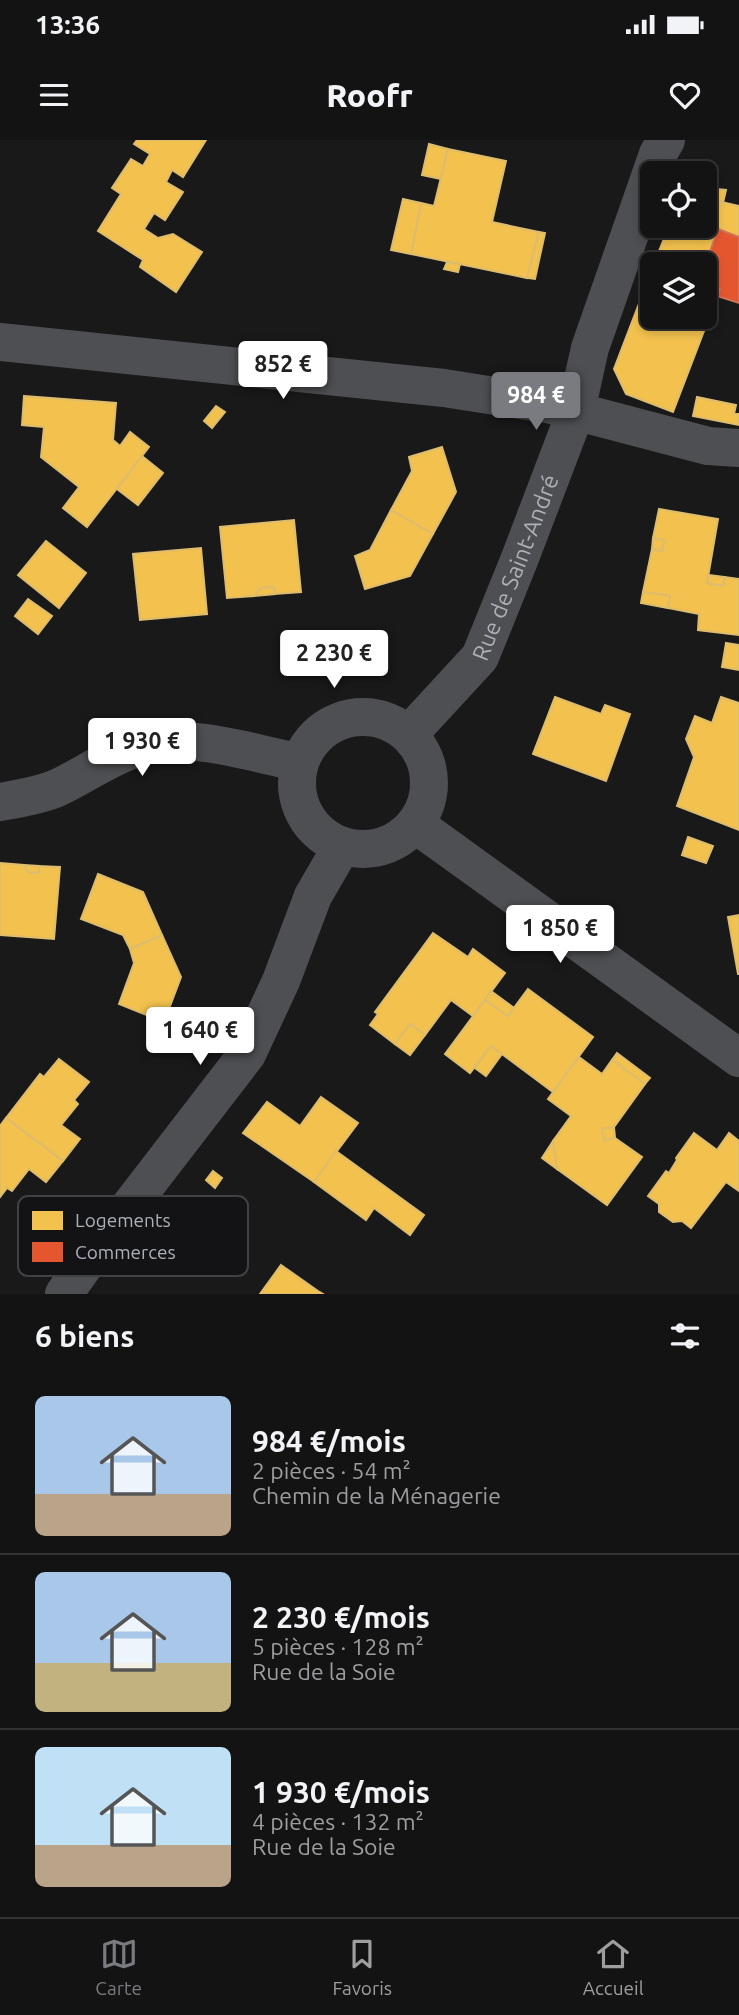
<!DOCTYPE html>
<html lang="fr">
<meta charset="utf-8">
<style>
:root{--surface:#131313;--page:#1c1c1c;--text:#f1f3f6;--muted:#9d9ea0;--line:#323233;--accent:#797b80}
body{margin:0;font-family:Ubuntu,sans-serif;background:var(--page);color:var(--text);height:100vh;display:flex;flex-direction:column;font-size:26px;white-space:nowrap}
*{box-sizing:border-box;margin:0}
p{font-size:23px;color:var(--muted)}
.icon{flex:none;width:38px;height:38px;fill:none;stroke:currentColor;stroke-width:2;stroke-linecap:round;stroke-linejoin:round}
.map{position:relative;height:1154px;overflow:hidden}
.sheet{display:flex;flex-direction:column;background:var(--surface);flex:1}
.sheet>*{flex:none}
.tools{position:absolute;left:640px;top:21px;display:grid;gap:14px}
.tools a{display:grid;place-items:center;width:77px;height:77px;border-radius:10px;background:var(--surface);box-shadow:0 4px 10px #0003,0 0 0 2px var(--line);font-size:35px}
.price{position:absolute;translate:-50% -60px;padding:0 16px;border-radius:7px;background:#fff;color:#222;font-size:23px;line-height:46px;filter:drop-shadow(0 2px 4px #0008)}
.price::after{content:'';position:absolute;left:50%;top:42px;width:21px;height:16px;margin-left:-10px;background:inherit;clip-path:polygon(0 0,100% 0,50% 100%)}
.price.active{background:var(--accent);color:#fff}
ul{padding:0;list-style:none}
li{display:flex;align-items:center;gap:21px;height:175px;padding:0 35px}
li+li{border-top:2px solid var(--line)}
li span{display:grid;place-items:center;flex:none;width:196px;height:140px;border-radius:10px;color:#555}
li>.icon{margin-inline-start:auto}
span .icon{width:84px;height:84px;fill:#fffc;stroke-width:1}
li b{font-size:30px}
h2{display:flex;justify-content:space-between;align-items:center;height:84px;padding:0 35px;font-size:30px}
.status{display:flex;justify-content:space-between;align-items:center;height:49px;padding:0 35px;background:var(--surface);direction:ltr}
.status svg{height:19px;fill:currentColor}
header{display:flex;justify-content:space-between;align-items:center;height:91px;padding:0 35px;background:var(--surface);font-size:32px;font-weight:800}
.tab-bar{display:flex;justify-content:space-around;align-items:center;height:98px;border-top:2px solid var(--line);background:var(--surface);font-size:19px;color:var(--muted)}
.tab-bar a{display:grid;justify-items:center;gap:4px}
.tab-bar .active{color:var(--accent)}
.map>svg:first-child{display:block}
.homes{fill:#f2c14e;stroke:#ddbc6e;stroke-width:2}
.shops{fill:#e4572e;stroke:#d37257;stroke-width:2}
.lines{fill:none;stroke-linecap:round;stroke-linejoin:round}
.minor{stroke:#4e4f52;stroke-width:38}
.labels{text-anchor:middle;stroke-width:7;stroke-linejoin:round;paint-order:stroke}
.street-label{font-size:23px;fill:#acb0b8;stroke:#131315}
.key{fill:#131315;stroke:#414246;stroke-width:2}
.key-label{font-size:19px;fill:#acb0b8}
</style>
<div class="status"><b>13:36</b><svg viewBox="0 0 49 12"><path d="M0 12V9h3v3zM5 12V6h3v6zM10 12V3h3v9zM15 12V0h3v12zM26 1h20v11H26zM47 4h2v5h-2z"/></svg></div>
<header><svg class="icon" aria-label="menu" viewBox="0 0 24 24"><path d="M4 6h16M4 12h16M4 18h16"/></svg>Roofr<svg class="icon" aria-label="heart" viewBox="0 0 24 24"><path d="M12 20l-8-8c-3-5 5-10 8-4 3-6 11-1 8 4z"/></svg></header>
<div class="map">
<svg width="739" height="1154" viewBox="0 0 739 1154">
<rect width="100%" height="100%" fill="#191919"/>
<g class="homes">
<polygon points="137,0 206,0 183,37 172,30 166,42 183,52 165,80 154,73 144,89 158,98 173,94 202,112 176,152 140,127 143,120 98,91 121,54 112,48 131,19 143,26 150,14 134,4"/>
<polygon points="429,4 448,9 441,39 422,35"/>
<polygon points="448,9 506,21 492,82 539,92 527,138 411,114 421,63 434,66"/>
<polygon points="705,48 726,50 723,63 713,60 714,58 705,55"/>
<polygon points="705,55 714,58 713,60 739,66 739,97 705,84"/>
<polygon points="403,59 421,63 411,114 391,110"/>
<polygon points="705,84 718,89 705,126 705,124 654,124 669,86"/>
<polygon points="539,92 545,93 535,139 527,138"/>
<polygon points="447,122 460,124 458,132 444,129"/>
<polygon points="653,127 653,177 705,177 705,144 720,149 673,272 626,254 614,229"/>
<polygon points="24,256 116,263 113,300 120,306 130,292 149,307 87,387 63,368 79,347 41,317 44,287 22,285"/>
<polygon points="697,257 736,265 734,274 739,274 739,285 693,276"/>
<polygon points="216,266 225,272 212,288 204,281"/>
<polygon points="442,307 456,352 433,394 391,370 412,331 409,317"/>
<polygon points="142,316 163,333 138,365 117,349"/>
<polygon points="659,369 718,379 707,443 723,446 725,437 739,439 739,495 698,490 699,474 668,468 670,456 643,452 652,409 662,411 664,400 653,398"/>
<polygon points="391,370 433,394 410,436 365,449 355,416 370,410"/>
<polygon points="294,380 301,452 275,454 274,447 261,448 254,456 227,458 220,387"/>
<polygon points="653,398 664,400 662,411 652,409"/>
<polygon points="46,401 86,433 59,468 18,435"/>
<polygon points="201,408 207,474 140,480 133,414"/>
<polygon points="709,435 725,437 723,446 707,443"/>
<polygon points="274,447 275,454 254,456 261,448"/>
<polygon points="643,452 670,456 668,468 641,463"/>
<polygon points="28,459 52,476 38,494 15,476"/>
<polygon points="726,503 739,505 739,530 722,527"/>
<polygon points="555,557 601,574 605,565 630,574 606,641 533,614"/>
<polygon points="721,557 739,563 739,690 677,666 694,617 686,599 695,576 712,583"/>
<polygon points="688,697 713,706 706,723 682,715"/>
<polygon points="0,723 24,725 28,732 39,733 39,726 60,727 54,799 0,795"/>
<polygon points="24,725 39,726 39,733 28,732"/>
<polygon points="98,734 143,752 162,795 130,809 123,795 81,779"/>
<polygon points="739,775 739,834 738,834 728,777"/>
<polygon points="433,793 468,817 473,809 505,833 473,876 451,860 425,895 410,884 395,904 370,885 378,874 375,872"/>
<polygon points="162,795 181,837 164,882 119,864 134,823 130,809"/>
<polygon points="528,849 593,897 553,952 491,906 470,933 445,914 485,860 508,876"/>
<polygon points="491,851 514,868 508,876 485,860"/>
<polygon points="410,884 425,895 410,915 395,904"/>
<polygon points="491,906 502,914 486,936 475,928"/>
<polygon points="617,913 650,938 645,944 612,920"/>
<polygon points="579,917 602,934 612,920 645,944 614,987 602,989 604,1000 615,998 642,1017 607,1065 557,1029 553,1001 571,976 548,959"/>
<polygon points="59,919 89,942 74,960 78,964 61,985 80,999 63,1021 6,978 40,934 44,937"/>
<polygon points="321,957 358,983 314,1042 243,993 267,962 300,986"/>
<polygon points="6,978 63,1021 46,1042 29,1029 12,1051 7,1048 0,1057 0,986"/>
<polygon points="614,987 615,998 604,1000 602,989"/>
<polygon points="694,993 717,1010 729,993 739,1001 739,1051 726,1042 691,1088 682,1081 673,1082 659,1072 659,1064 648,1056 666,1031 669,1033 677,1020 676,1018"/>
<polygon points="553,1001 557,1029 542,1018"/>
<polygon points="336,1011 424,1075 410,1095 374,1068 366,1080 314,1042"/>
<polygon points="213,1031 222,1038 215,1048 206,1040"/>
<polygon points="281,1125 318,1151 323,1154 260,1154"/>
</g>
<polygon class="shops" points="718,89 739,97 739,163 717,156 720,149 705,144 705,126"/>
<g class="lines">
<g class="minor">
<polyline points="0,202 444,248 552,265 708,306 739,308"/>
<circle cx="363" cy="643" r="66"/>
<path id="s1" d="M409,594L480,517L520,418L576,271L590,208L658,14L666,0"/>
<path d="M0,662C18,659 41,655 57,648C85,635 110,616 140,607C192,591 248,613 299,622"/>
<polyline points="415,684 739,918"/>
<polyline points="64,1154 83,1127 247,914 281,841 313,756 342,706"/>
</g>
</g>
<g class="labels">
<g class="street-label">
<text dy="8" stroke="none"><textPath href="#s1" startOffset="201">Rue de Saint-André</textPath></text>
</g>
</g>
<rect x="18" y="1056" width="230" height="80" rx="10" class="key"/>
<rect x="32" y="1071" width="31" height="19" fill="#f2c14e"/>
<rect x="32" y="1102" width="31" height="20" fill="#e4572e"/>
<g class="key-label">
<text x="75" y="1087">Logements</text>
<text x="75" y="1119">Commerces</text>
</g>
</svg>
<div class="tools">
<a><svg class="icon" aria-label="locate" viewBox="0 0 24 24"><circle cx="12" cy="12" r="6"/><path d="M12 2v4M12 18v4M2 12h4M18 12h4"/></svg></a>
<a><svg class="icon" aria-label="layers" viewBox="0 0 24 24"><path d="M12 4l9 5-9 5-9-5zM3 14l9 5 9-5"/></svg></a>
</div>
<b class="price" style="left:283px;top:261px">852 €</b>
<b class="price active" style="left:536px;top:292px">984 €</b>
<b class="price" style="left:334px;top:550px">2 230 €</b>
<b class="price" style="left:142px;top:638px">1 930 €</b>
<b class="price" style="left:560px;top:825px">1 850 €</b>
<b class="price" style="left:200px;top:927px">1 640 €</b>
</div>
<section class="sheet">
<h2>6 biens<svg class="icon" aria-label="filters" viewBox="0 0 24 24"><path d="M4 7h16M4 17h16"/><circle cx="9" cy="7" r="2"/><circle cx="15" cy="17" r="2"/></svg></h2>
<ul>
<li><span style="background:linear-gradient(#a9c7e8 70%,#b9a48a 0)"><svg class="icon" aria-label="home" viewBox="0 0 24 24"><path d="M3 11l9-7 9 7M6 9v11h12V9"/></svg></span><div><b>984 €/mois</b><p>2 pièces · 54 m²</p><p>Chemin de la Ménagerie</p></div></li>
<li><span style="background:linear-gradient(#a9c7e8 65%,#c2b280 0)"><svg class="icon" aria-label="home" viewBox="0 0 24 24"><path d="M3 11l9-7 9 7M6 9v11h12V9"/></svg></span><div><b>2 230 €/mois</b><p>5 pièces · 128 m²</p><p>Rue de la Soie</p></div></li>
<li><span style="background:linear-gradient(#bfe0f5 70%,#b9a48a 0)"><svg class="icon" aria-label="home" viewBox="0 0 24 24"><path d="M3 11l9-7 9 7M6 9v11h12V9"/></svg></span><div><b>1 930 €/mois</b><p>4 pièces · 132 m²</p><p>Rue de la Soie</p></div></li>
</ul>
</section>
<nav class="tab-bar">
<a class="active"><svg class="icon" aria-label="map" viewBox="0 0 24 24"><path d="M3 6l6-2 6 2 6-2v14l-6 2-6-2-6 2zM9 4v14M15 6v14"/></svg>Carte</a>
<a><svg class="icon" aria-label="saved" viewBox="0 0 24 24"><path d="M7 4h10v16l-5-4-5 4z"/></svg>Favoris</a>
<a><svg class="icon" aria-label="home" viewBox="0 0 24 24"><path d="M3 11l9-7 9 7M6 9v11h12V9"/></svg>Accueil</a>
</nav>
